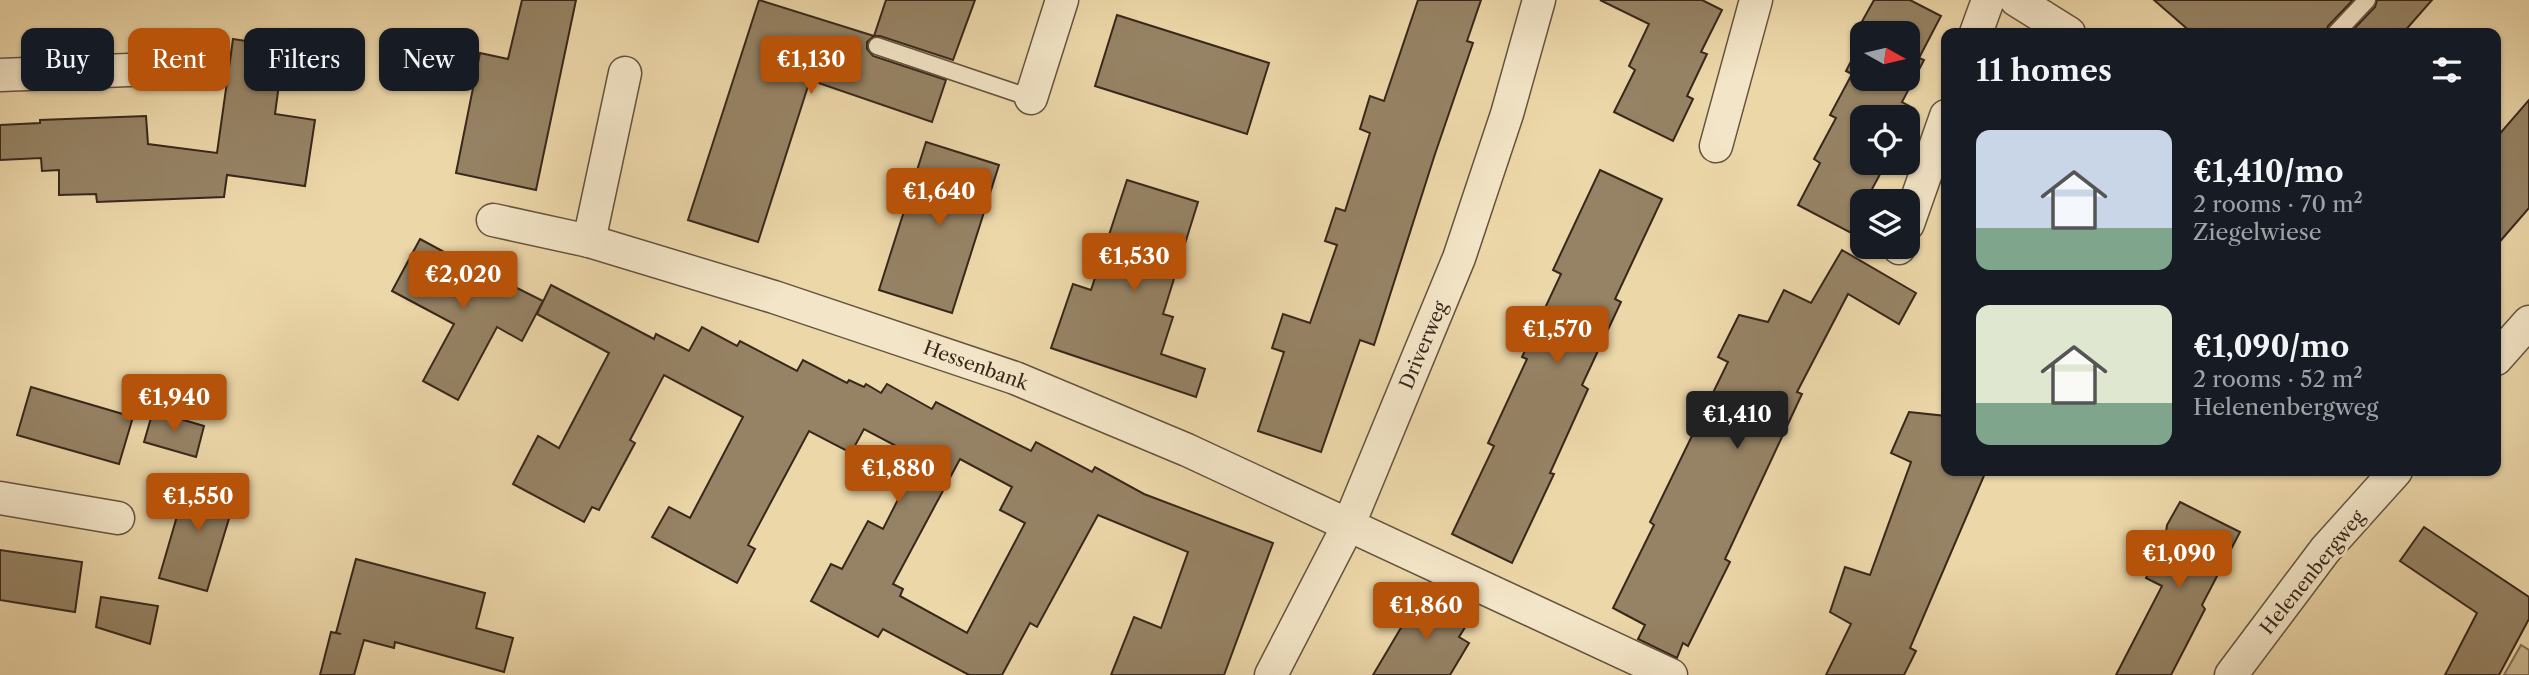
<!DOCTYPE html>
<meta charset="utf-8">
<style>
:root{--surface:#171b24;--page:#20242c;--text:#f1f3f6;--muted:#9ea1a6;--accent:#b45309}
body{margin:0;font-family:"Libre Caslon Text",serif;background:var(--page);color:var(--text);height:100vh;display:flex;flex-direction:column;font-size:26px;white-space:nowrap}
*{box-sizing:border-box;margin:0}
p{font-size:23px;color:var(--muted)}
.icon{flex:none;width:38px;height:38px;fill:none;stroke:currentColor;stroke-width:2;stroke-linecap:round;stroke-linejoin:round}
.map{position:relative;flex:1;overflow:hidden}
.drawer{position:absolute;left:1941px;top:28px;width:560px;height:448px;display:flex;flex-direction:column;background:var(--surface);border-radius:14px;box-shadow:0 2px 5px #0004}
.drawer>*{flex:none}
.banner{position:absolute;left:21px;top:28px;width:665px;height:63px;display:flex;gap:14px}
.needle{width:46px;rotate:98deg}
.tools{position:absolute;left:1850px;top:21px;display:grid;gap:14px}
.tools a{display:grid;place-items:center;width:70px;height:70px;border-radius:14px;background:var(--surface);box-shadow:0 2px 5px #0004;font-size:35px}
.price{position:absolute;translate:-50% -60px;padding:0 16px;border-radius:7px;background:var(--accent);color:#fff;font-size:23px;line-height:46px;filter:drop-shadow(0 2px 4px #0008)}
.price::after{content:'';position:absolute;left:50%;top:42px;width:21px;height:16px;margin-left:-10px;background:inherit;clip-path:polygon(0 0,100% 0,50% 100%)}
.price.active{background:#222;color:#fff}
ul{padding:0;list-style:none}
li{display:flex;align-items:center;gap:21px;height:175px;padding:0 35px}
li span{display:grid;place-items:center;flex:none;width:196px;height:140px;border-radius:14px;color:#555}
li>.icon{margin-inline-start:auto}
span .icon{width:84px;height:84px;fill:#fffc;stroke-width:1}
li b{font-size:30px}
h2{display:flex;justify-content:space-between;align-items:center;height:84px;padding:0 35px;font-size:30px}
.chip{padding:0 24px;border-radius:14px;background:var(--surface);box-shadow:0 2px 5px #0004;font-size:24px;line-height:63px}
.chip.active{background:var(--accent);color:#fff}
.map>svg:first-child{display:block}
.green{fill:#cdb991;stroke:#827056;stroke-width:2}
.building{fill:#968365;stroke:#38271c;stroke-width:2;fill-rule:evenodd}
.lines{fill:none;stroke-linecap:round;stroke-linejoin:round}
.lane-casing{stroke:#65533f;stroke-width:19}
.street-casing{stroke:#65533f;stroke-width:35}
.lane{stroke:#f3e5c7;stroke-width:16}
.street{stroke:#f3e5c7;stroke-width:32}
.labels{text-anchor:middle;stroke-width:6;stroke-linejoin:round;paint-order:stroke}
.street-label{font-size:19px;fill:#38271c;stroke:#f3e5c7}
</style>
<div class="map">
<svg width="2529" height="675" viewBox="0 0 2529 675">
<rect width="100%" height="100%" fill="#ecd7a9"/>
<filter id="stains"><feTurbulence type="fractalNoise" baseFrequency=".00286" numOctaves="4"/><feColorMatrix values="0 0 0 0 .2 0 0 0 0 .09 0 0 0 0 .02 0 0 0 .5 -.17"/></filter>
<radialGradient id="worn" r=".72"><stop offset=".6" stop-color="#630" stop-opacity="0"/><stop offset="1" stop-color="#630" stop-opacity=".3"/></radialGradient>
<polygon class="green" points="2521,645 2529,650 2529,675 2504,675"/>
<g class="building">
<polygon points="522,0 576,0 536,190 456,173 480,53 508,59"/>
<polygon points="759,0 874,36 886,0 975,0 953,60 880,36 874,36 867,42 867,49 873,56 946,80 932,122 810,80 758,242 688,220"/>
<polygon points="1418,0 1481,0 1467,41 1473,43 1435,154 1374,345 1360,340 1321,452 1258,431 1284,352 1272,348 1283,314 1310,323 1337,245 1325,241 1336,208 1345,211 1370,133 1360,129 1370,96 1384,101"/>
<polygon points="1600,0 1702,0 1722,10 1701,52 1707,54 1687,96 1693,99 1673,141 1614,112 1635,70 1629,66 1649,24"/>
<polygon points="1874,0 1910,0 1941,16 1919,58 1924,60 1902,102 1909,106 1903,117 1862,117 1862,163 1886,163 1871,191 1877,194 1873,201 1862,201 1862,223 1855,235 1798,205 1820,163 1814,159 1836,118 1830,115 1852,74 1846,71 1862,40 1862,79 1908,79 1908,33 1866,33 1868,29 1860,25"/>
<polygon points="2154,0 2353,0 2328,26 2326,33 2192,33"/>
<polygon points="2377,0 2432,0 2403,33 2350,33 2375,7"/>
<polygon points="1117,15 1269,63 1247,134 1095,86"/>
<polygon points="233,39 284,47 275,114 315,120 305,186 227,175 224,197 97,202 96,194 59,195 59,170 42,171 41,158 0,160 0,125 40,123 40,120 146,116 148,144 217,153"/>
<polygon points="2529,100 2529,208 2496,246 2496,138"/>
<polygon points="926,142 999,165 952,313 879,290"/>
<polygon points="1600,170 1662,199 1615,299 1621,302 1582,385 1588,389 1550,473 1554,474 1512,563 1452,534 1494,446 1488,443 1527,359 1522,357 1561,274 1553,270"/>
<polygon points="1127,180 1198,202 1163,314 1173,317 1161,354 1205,369 1196,397 1051,348 1073,284 1091,290"/>
<polygon points="420,239 511,288 513,286 543,301 522,341 497,327 458,400 423,381 454,324 392,291"/>
<polygon points="1842,250 1916,293 1899,324 1848,294 1797,392 1802,394 1725,559 1730,562 1688,646 1683,643 1677,658 1638,639 1645,625 1613,608 1654,525 1650,522 1728,362 1718,357 1739,315 1768,322 1784,290 1811,303"/>
<path d="M551,285L654,339L656,334L689,351L702,327L737,346L740,341L797,371L803,360L847,383L849,380L864,387L866,384L881,393L887,384L932,409L936,402L1031,451L1036,442L1092,472L1095,467L1144,494L1273,543L1224,675H1111L1134,617L1161,628L1188,552L1098,515L1037,627L1030,623L1002,675H969L883,629L878,637L811,601L831,564L842,569L868,521L883,529L919,458L864,429L851,453L809,431L748,545L755,549L737,583L652,537L669,507L690,518L743,417L664,375L630,440L635,443L599,510L592,507L584,522L513,484L538,436L559,448L609,353L537,314ZM960,459L1012,487L1000,510L1025,523L967,633L900,596L903,589L893,584Z"/>
<polygon points="31,387 133,417 119,464 17,435"/>
<polygon points="153,411 204,426 196,457 144,442"/>
<polygon points="1909,412 1946,416 1946,471 1986,471 1910,648 1916,651 1904,675 1826,675 1851,624 1830,612 1845,567 1870,575 1911,462 1891,453"/>
<polygon points="189,475 238,489 207,591 159,578"/>
<polygon points="2180,502 2240,532 2202,605 2205,609 2171,675 2116,675 2162,586 2146,578 2165,539 2167,525"/>
<polygon points="2424,527 2529,597 2529,619 2499,675 2445,675 2477,613 2400,561"/>
<polygon points="0,550 82,562 75,612 0,600"/>
<polygon points="356,559 485,593 476,628 513,638 504,672 395,642 394,648 364,640 354,675 320,675 331,632 341,634 336,633"/>
<polygon points="1421,594 1469,621 1459,637 1469,643 1450,675 1373,675"/>
<polygon points="101,597 158,606 150,644 96,627"/>
</g>
<g class="lines">
<g class="lane-casing">
<g id="lane">
<polyline points="2336,33 2367,0"/>
<polyline points="877,46 1031,98"/>
</g>
</g>
<g class="street-casing">
<g id="street">
<polyline points="2016,0 2069,33"/>
<polyline points="1976,33 1988,0"/>
<polyline points="0,75 180,68"/>
<polyline points="1031,98 1062,0"/>
<polyline points="1716,146 1756,0"/>
<polyline points="493,220 589,241 774,297 1015,378 1187,450 1671,675"/>
<polyline points="1908,224 1946,116"/>
<polyline points="589,241 625,73"/>
<polyline points="1899,248 1899,247"/>
<polyline points="2496,359 2529,322"/>
<polyline points="0,498 118,518"/>
<polyline points="1271,675 1349,524 1459,258 1507,114 1539,0"/>
<polyline points="2231,675 2325,550 2396,471"/>
</g>
</g>
<use href="#lane" class="lane"/>
<use href="#street" class="street"/>
</g>
<g class="labels">
<g class="street-label">
<text transform="translate(1423 345) rotate(-67)" y="7">Driverweg</text>
<text transform="translate(976 365) rotate(20)" y="7">Hessenbank</text>
<text transform="translate(2312 572) rotate(-51)" y="7">Helenenbergweg</text>
</g>
</g>
<rect width="100%" height="100%" filter="url(#stains)"/>
<rect width="100%" height="100%" fill="url(#worn)"/>
</svg>
<div class="tools">
<a><svg class="needle" viewBox="-14 -14 28 28"><path d="M0-13l5 13h-10z" fill="#e53935"/><path d="M0 13l5-13h-10z" fill="#9ea1a6"/></svg></a>
<a><svg class="icon" aria-label="locate" viewBox="0 0 24 24"><circle cx="12" cy="12" r="6"/><path d="M12 2v4M12 18v4M2 12h4M18 12h4"/></svg></a>
<a><svg class="icon" aria-label="layers" viewBox="0 0 24 24"><path d="M12 4l9 5-9 5-9-5zM3 14l9 5 9-5"/></svg></a>
</div>
<b class="price" style="left:811px;top:96px">€1,130</b>
<b class="price" style="left:939px;top:228px">€1,640</b>
<b class="price" style="left:1134px;top:293px">€1,530</b>
<b class="price" style="left:463px;top:311px">€2,020</b>
<b class="price" style="left:1557px;top:366px">€1,570</b>
<b class="price" style="left:174px;top:434px">€1,940</b>
<b class="price active" style="left:1737px;top:451px">€1,410</b>
<b class="price" style="left:898px;top:505px">€1,880</b>
<b class="price" style="left:198px;top:533px">€1,550</b>
<b class="price" style="left:2179px;top:590px">€1,090</b>
<b class="price" style="left:1426px;top:642px">€1,860</b>
<div class="banner">
<a class="chip">Buy</a>
<a class="chip active">Rent</a>
<a class="chip">Filters</a>
<a class="chip">New</a>
</div>
<section class="drawer">
<h2>11 homes<svg class="icon" aria-label="filters" viewBox="0 0 24 24"><path d="M4 7h16M4 17h16"/><circle cx="9" cy="7" r="2"/><circle cx="15" cy="17" r="2"/></svg></h2>
<ul>
<li><span style="background:linear-gradient(#c9d6e8 70%,#7fa58c 0)"><svg class="icon" aria-label="home" viewBox="0 0 24 24"><path d="M3 11l9-7 9 7M6 9v11h12V9"/></svg></span><div><b>€1,410/mo</b><p>2 rooms · 70 m²</p><p>Ziegelwiese</p></div></li>
<li><span style="background:linear-gradient(#dfe7d0 70%,#7fa58c 0)"><svg class="icon" aria-label="home" viewBox="0 0 24 24"><path d="M3 11l9-7 9 7M6 9v11h12V9"/></svg></span><div><b>€1,090/mo</b><p>2 rooms · 52 m²</p><p>Helenenbergweg</p></div></li>
</ul>
</section>
</div>
